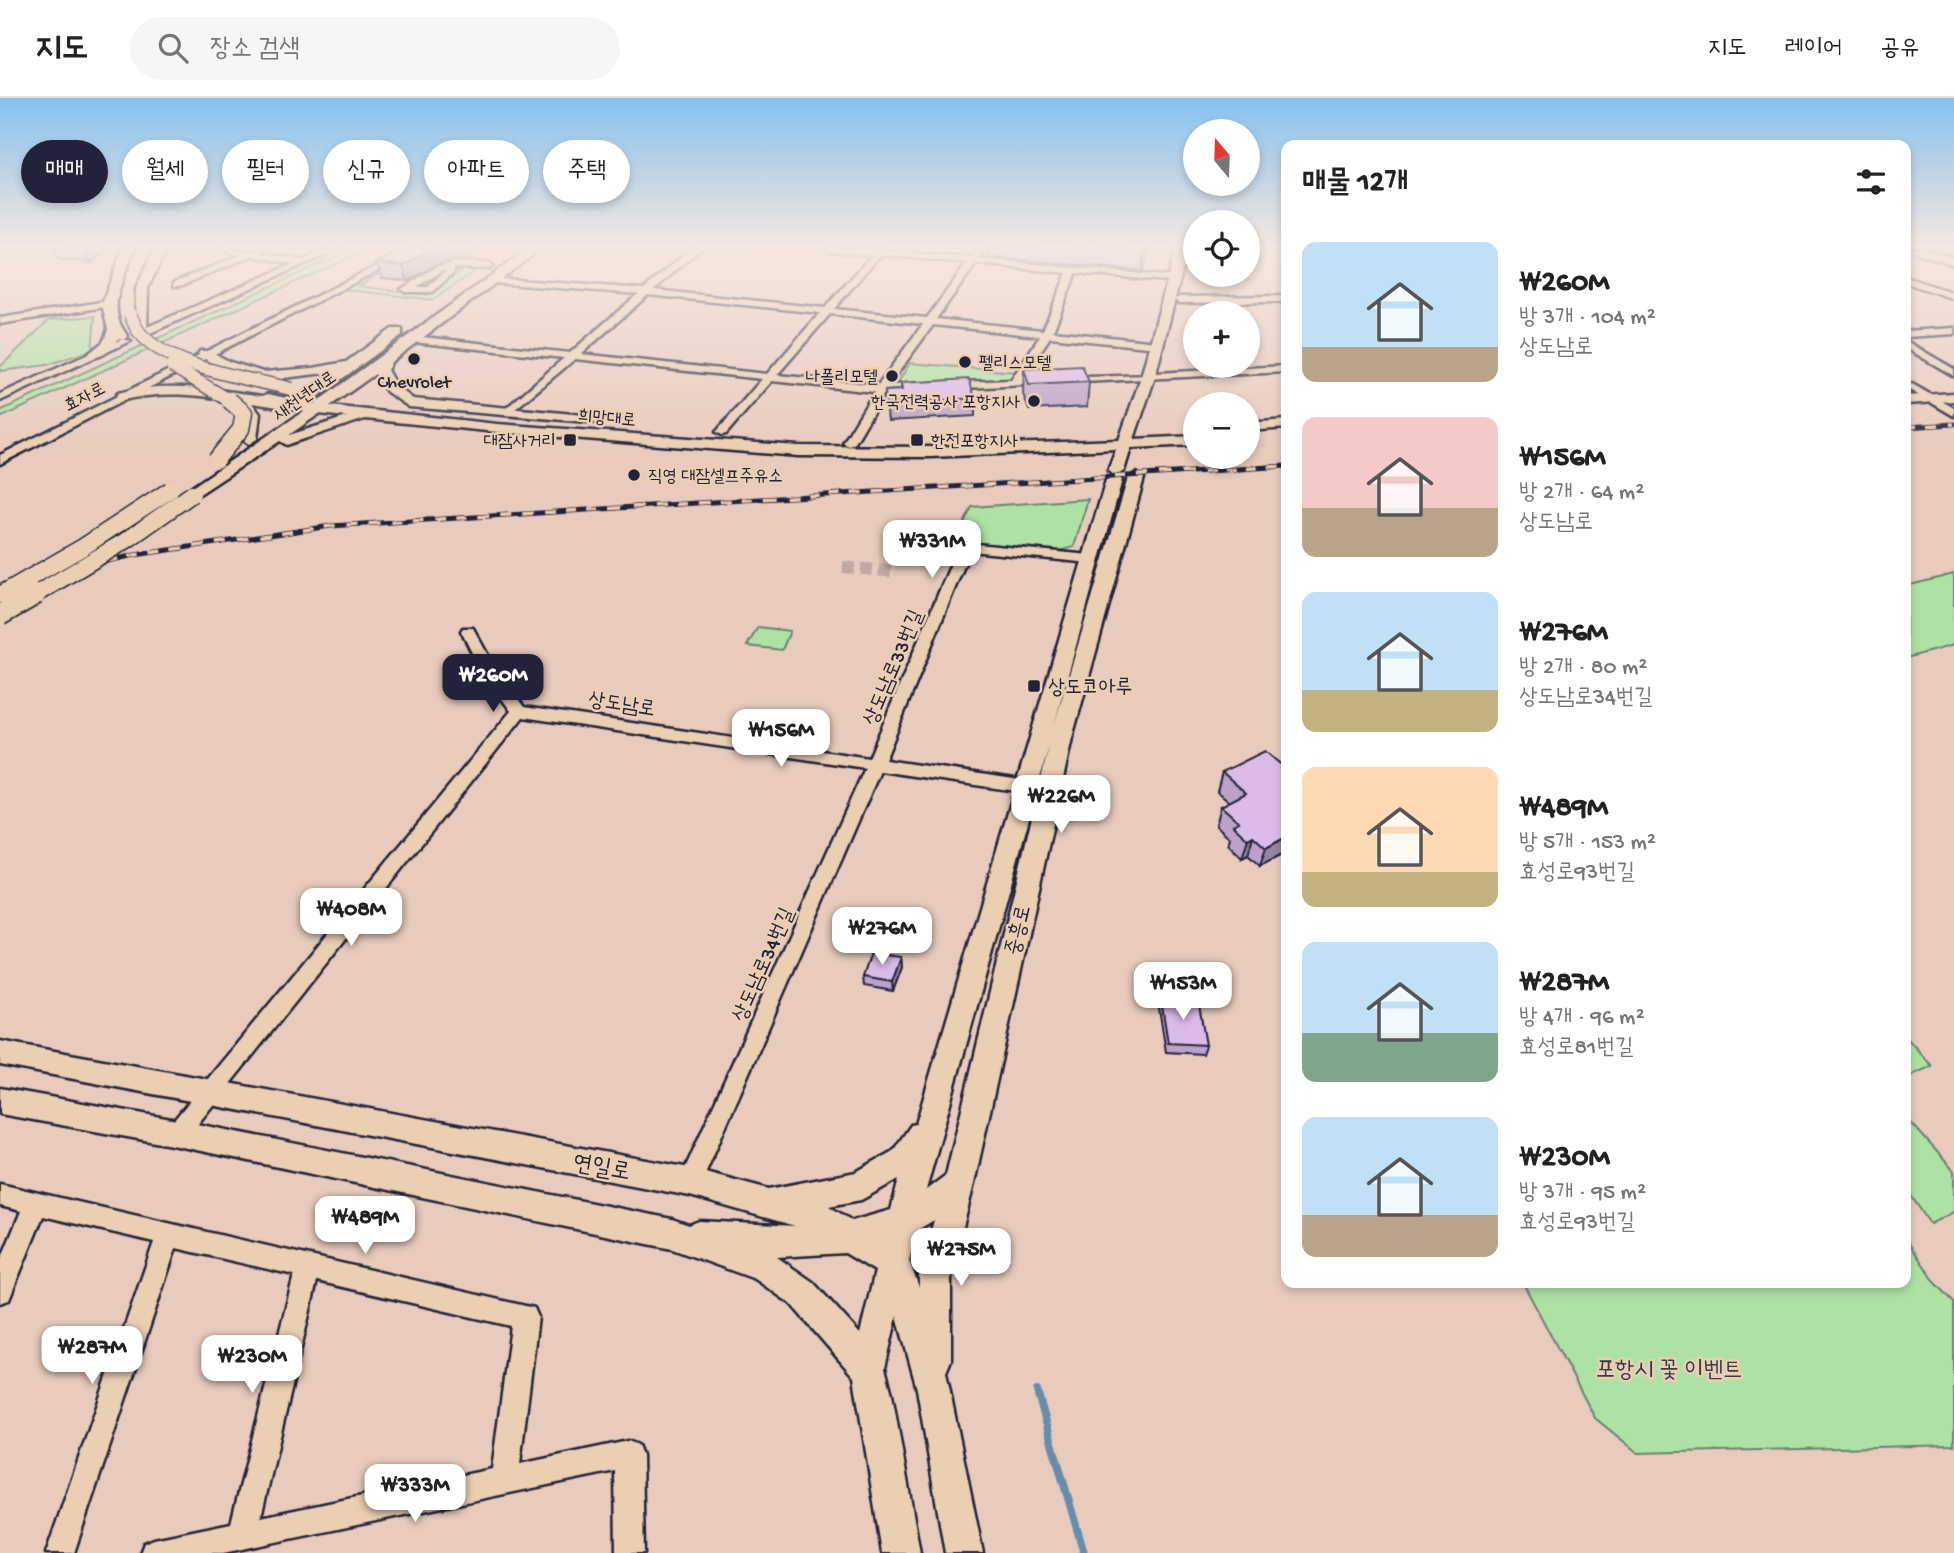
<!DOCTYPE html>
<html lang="ko">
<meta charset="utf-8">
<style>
:root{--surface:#fff;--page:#f6f6f6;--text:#222;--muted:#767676;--line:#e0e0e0;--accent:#22223b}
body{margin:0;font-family:"Gochi Hand","Poor Story",sans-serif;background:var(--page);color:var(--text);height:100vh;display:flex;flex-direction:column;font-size:26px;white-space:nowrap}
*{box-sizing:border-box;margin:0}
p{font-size:23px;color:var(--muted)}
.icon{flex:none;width:38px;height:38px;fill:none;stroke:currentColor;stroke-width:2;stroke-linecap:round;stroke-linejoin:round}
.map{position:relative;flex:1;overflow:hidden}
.drawer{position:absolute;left:1281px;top:42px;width:630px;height:1148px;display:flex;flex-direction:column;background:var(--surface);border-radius:14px;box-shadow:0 4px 10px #0003}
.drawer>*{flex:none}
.guide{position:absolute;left:21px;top:42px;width:665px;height:63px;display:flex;gap:14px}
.needle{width:46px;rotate:341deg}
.tools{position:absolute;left:1183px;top:21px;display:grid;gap:14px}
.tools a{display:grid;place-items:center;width:77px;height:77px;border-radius:50%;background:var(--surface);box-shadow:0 4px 10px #0003;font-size:35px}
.price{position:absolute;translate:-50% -60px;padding:0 16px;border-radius:14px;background:#fff;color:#222;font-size:23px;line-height:46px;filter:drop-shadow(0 2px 4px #0008)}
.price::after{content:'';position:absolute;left:50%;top:42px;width:21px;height:16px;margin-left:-10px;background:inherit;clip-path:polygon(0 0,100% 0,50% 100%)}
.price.selected{background:var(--accent);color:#fff}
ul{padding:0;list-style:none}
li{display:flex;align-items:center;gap:21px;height:175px;padding:0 21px}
li span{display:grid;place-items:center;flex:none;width:196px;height:140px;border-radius:14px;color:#555}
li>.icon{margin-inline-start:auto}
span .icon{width:84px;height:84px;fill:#fffc;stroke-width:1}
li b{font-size:30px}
h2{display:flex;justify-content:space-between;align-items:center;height:84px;padding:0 21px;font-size:30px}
.tag{padding:0 24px;border-radius:32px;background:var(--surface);box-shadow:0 4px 10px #0003;font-size:24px;line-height:63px}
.tag.selected{background:var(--accent);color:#fff}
header{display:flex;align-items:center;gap:42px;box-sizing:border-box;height:98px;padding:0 35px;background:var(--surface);border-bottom:2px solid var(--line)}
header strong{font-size:33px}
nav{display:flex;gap:38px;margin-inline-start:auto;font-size:24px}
.search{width:490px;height:63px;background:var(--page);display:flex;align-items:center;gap:18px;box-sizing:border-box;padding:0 24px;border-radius:38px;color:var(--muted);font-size:26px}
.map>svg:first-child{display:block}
.built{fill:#e4c6ca}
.green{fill:#aee2a4;stroke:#688270;stroke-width:2}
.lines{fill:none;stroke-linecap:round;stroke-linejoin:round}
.stream{stroke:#678dab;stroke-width:8}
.minor-tunnel{stroke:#c0a9a3;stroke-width:12;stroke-dasharray:12 6;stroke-linecap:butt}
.minor-casing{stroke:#22223b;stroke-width:5}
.major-casing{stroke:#22223b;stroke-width:5}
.minor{fill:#ebcfb2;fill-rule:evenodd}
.major{fill:#ebcfb2;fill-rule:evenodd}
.rail-casing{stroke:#22223b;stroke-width:5}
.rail{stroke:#ebcfb2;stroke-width:3.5;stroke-dasharray:11;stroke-linecap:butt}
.major-bridge-far2-casing{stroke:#22223b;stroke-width:15;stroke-linecap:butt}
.major-bridge-far1-casing{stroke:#22223b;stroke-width:19;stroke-linecap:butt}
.major-bridge-casing{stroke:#22223b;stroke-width:24;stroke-linecap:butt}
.major-bridge-far2{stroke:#ebcfb2;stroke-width:12}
.major-bridge-far1{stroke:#ebcfb2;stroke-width:16}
.major-bridge{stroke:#ebcfb2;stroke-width:20}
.wall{fill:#bca2c8;stroke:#22223b;stroke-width:2}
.shaded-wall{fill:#9984a3;stroke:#22223b;stroke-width:2}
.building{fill:#dbbce9;stroke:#22223b;stroke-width:2}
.poi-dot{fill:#22223b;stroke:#ebcfb2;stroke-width:2.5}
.labels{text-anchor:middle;stroke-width:5;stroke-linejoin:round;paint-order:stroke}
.far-poi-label{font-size:18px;fill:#22223b;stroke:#ebcfb2;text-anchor:start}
.far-street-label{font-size:18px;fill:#22223b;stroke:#ebcfb2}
.street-label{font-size:21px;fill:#22223b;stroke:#ebcfb2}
.poi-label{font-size:21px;fill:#22223b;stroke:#ebcfb2;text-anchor:start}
.near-street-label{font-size:24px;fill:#22223b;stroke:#ebcfb2}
.near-park-label{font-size:24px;fill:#373f4b;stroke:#ebcfb2}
</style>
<header>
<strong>지도</strong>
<div class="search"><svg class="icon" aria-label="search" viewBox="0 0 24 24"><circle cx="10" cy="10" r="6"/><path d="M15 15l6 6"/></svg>장소 검색</div>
<nav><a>지도</a><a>레이어</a><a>공유</a></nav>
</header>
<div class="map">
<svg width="1954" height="1455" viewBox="0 0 1954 1455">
<rect width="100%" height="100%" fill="#e8cbbd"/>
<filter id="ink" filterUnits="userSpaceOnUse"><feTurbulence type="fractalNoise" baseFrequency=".0143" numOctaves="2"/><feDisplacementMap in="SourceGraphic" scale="14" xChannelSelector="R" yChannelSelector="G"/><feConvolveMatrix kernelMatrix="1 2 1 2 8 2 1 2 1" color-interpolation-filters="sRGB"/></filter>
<g filter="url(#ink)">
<polygon class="built" points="0,150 111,150 73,163 29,168 0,205"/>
<g class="green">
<polygon points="354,150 370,150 0,320 0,313"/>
<polygon points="466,170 478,171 433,202 340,191 381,171 389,171 358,188 428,197"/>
<polygon points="95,218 92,252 47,267 0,273 0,269 49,222"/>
<polygon points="910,265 1015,274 1012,282 895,289"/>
<polygon points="1088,401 1074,449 1055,454 956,442 972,409"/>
<polygon points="1954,476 1954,547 1906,560 1906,488"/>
<polygon points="758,529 790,533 782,552 747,548"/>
<polygon points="1906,939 1932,968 1906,980"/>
<polygon points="1906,1019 1954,1073 1954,1114 1930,1126 1906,1090"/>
<polygon points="1906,1141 1935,1184 1954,1204 1954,1347 1638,1355 1595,1320 1523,1185 1906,1185"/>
</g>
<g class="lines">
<polyline class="stream" points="1037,1293 1084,1455"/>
<polyline class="minor-tunnel" points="843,469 897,474"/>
<g class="minor-casing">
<g id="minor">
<polygon points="215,150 250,153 269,150 261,155 302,162 330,150 341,150 148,236 140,236 140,232 293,166 252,158 180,188 174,188 174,184 241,157"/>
<polygon points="412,150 422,150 0,366 0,357"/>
<path d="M692,150H701L654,192L825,210L872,157L829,153L825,150H886L884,153L971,160L979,150H987L979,161L1175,179L1180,182L1178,184L1076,175L1053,233L1157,244L1162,247L1157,250L1050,239L1022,281L1152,277L1157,275L1286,268V274L885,294L855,345L849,348L843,345L874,294L772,283L726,336L722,337L716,334L718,332L762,281L575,261L508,317L502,314L504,312L564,260L413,244L408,241L413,238L570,255L638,196L492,185L489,184V180L644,191ZM880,157L967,165L927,220L834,211ZM976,166L1067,175L1043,232L936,221ZM648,197L820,215L767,276L581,256ZM830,216L923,226L878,287L777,277ZM933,227L1040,238L1011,282L889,287Z"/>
<path d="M455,164L489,165L493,168L489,171L454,170V174L433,194H406L401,191L438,168ZM446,172L428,189H417L443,172Z"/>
<polygon points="1906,179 1954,195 1954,201 1906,185"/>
<polygon points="1286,198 1286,204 1179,205 1174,202 1179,199"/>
<polygon points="108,203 113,206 111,208 0,226 0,220"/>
<polygon points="1954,230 1954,236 1906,239 1906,233"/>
<polygon points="122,241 131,243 0,303 0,296"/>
<polygon points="1906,243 1954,271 1954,278 1906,250"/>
<polygon points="1912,286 1954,310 1954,318 1908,291 1907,289"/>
<polygon points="965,445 1090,457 1097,461 1090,465 970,453 885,662 1049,686 1057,692 1049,698 880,673 698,1092 690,1095 682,1092 679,1084 865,670 523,619 185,1042 177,1045 169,1042 166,1035 169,1028 511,613 480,571 461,533 463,530 473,530 495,570 524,609 869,660 958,449"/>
<path d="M0,1086L534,1210L538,1219L520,1366L628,1343L638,1347L642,1357L644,1455H616L615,1373L223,1455H140L144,1445L154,1441L231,1425L294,1177L176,1150L74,1455H46L154,1144L43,1118L9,1202L0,1205V1164L21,1113L0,1108ZM317,1183L511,1228L492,1371L261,1419Z"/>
</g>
</g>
<g class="major-casing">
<g id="major">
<path d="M123,150H135C124,180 104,211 128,238L126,241H117C114,251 101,261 90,259L88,256L103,244L108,232L102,206Z"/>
<polygon points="155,150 167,150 148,190 147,233 141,237 135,233 136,190"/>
<path d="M529,150H542L392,263L387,272L396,288L413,301L595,318L602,322L600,325L409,309L387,294L375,276L330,308L497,326L798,348L930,349L1119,342L1141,279L1176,150H1188L1155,279L1134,341L1195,338V347L1131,350L1124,373L1116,378L1108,373L1116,351L930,359L798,358L497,334L365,321L292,345L287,347L280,343L192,401L186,399L184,396L186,393L304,313L252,305L260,316L257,341L249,346L241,341L246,316L235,303C197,296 162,293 123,302L116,298L118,295C168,283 212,291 262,298L268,296L295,302L333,274L284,280V286L279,287L220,270L198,256L200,253H210L230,264L263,274L313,270L346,264L392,231H402V237L309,305L314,306ZM319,316L347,319L289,337Z"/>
<polygon points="1922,150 1954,160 1954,167 1906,151"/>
<polygon points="1954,295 1954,303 1906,306 1906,298"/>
<polygon points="1286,322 1286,330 1248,333 1248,325"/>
<path d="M1136,375L1144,380L1072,640L974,1086L951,1176V1262L946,1274L983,1455H945L917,1291L897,1218L885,1270L892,1296L920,1455H882L854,1279L791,1206L755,1181L672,1151L177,1048L0,1016V990L177,1022L672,1121L689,1127L699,1123L795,1128L690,1098L0,967V943L690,1070L769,1091L856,1074L893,1053L911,1027L916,1026L1106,382L1114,377L1122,382L1054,627L1128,380ZM1049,648L946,1077L926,1092ZM899,1081L891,1112L852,1123L829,1108L861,1102ZM934,1122L919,1176V1189L909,1163L916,1133ZM845,1155L875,1173L860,1236L813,1184L777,1159Z"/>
</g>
</g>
<use href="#minor" class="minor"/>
<use href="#major" class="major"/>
<g class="rail-casing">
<g id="rail">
<polyline points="1906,329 1954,326"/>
<polyline points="0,487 135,457 331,428 1286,368"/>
</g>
</g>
<use href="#rail" class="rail"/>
<g class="major-bridge-far2-casing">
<g id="major-bridge-far2">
<path d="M130,216C133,222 135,230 140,235C169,270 249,280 291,291"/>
<polyline points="172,268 232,304"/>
</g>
</g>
<g class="major-bridge-far1-casing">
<g id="major-bridge-far1">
<polyline points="216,362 241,331 244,315 229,302"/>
<polyline points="0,497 83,449 170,392"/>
<polyline points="33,498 127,442 192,396"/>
</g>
</g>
<g class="major-bridge-casing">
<polyline id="major-bridge" points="0,517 36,496"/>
</g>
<use href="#major-bridge-far2" class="major-bridge-far2"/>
<use href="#major-bridge-far1" class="major-bridge-far1"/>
<use href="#major-bridge" class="major-bridge"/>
</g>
<g class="wall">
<polygon points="52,150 109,150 91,165 58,161"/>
<polygon points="404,150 479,150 464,162 437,166 408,183 382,180 377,165"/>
<polygon points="989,150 1150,150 1142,173 989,159"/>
<polygon points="1024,271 1089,284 1087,309 1029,312 1023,296"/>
<polygon points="901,285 975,300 975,318 888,323 885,293 901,292"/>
<polygon points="1286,671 1286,755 1260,768 1248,757 1242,760 1228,746 1230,740 1216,727 1221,708 1230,704 1217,693 1222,674"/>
<polygon points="901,859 902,869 893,893 864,888 863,879"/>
<polygon points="1161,901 1206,947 1203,956 1166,954 1159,910"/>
</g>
<g class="shaded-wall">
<polygon points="82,150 109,150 91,165"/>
<polygon points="438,150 479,150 464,162 437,166 408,183 403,168 431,151"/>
<polygon points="1144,150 1150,150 1142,173"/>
<polygon points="1253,738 1248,757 1242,760 1248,741"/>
<polygon points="1286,739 1286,755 1260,768 1266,750"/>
<polygon points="901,859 902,869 893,893 892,884"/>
</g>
<g class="building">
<polygon points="404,150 438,150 431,151 403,168 377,165"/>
<polygon points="1082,268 1089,284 1029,287 1024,271"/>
<polygon points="969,281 975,300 886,306 885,293 902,292 901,285"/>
<polygon points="1265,653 1286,671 1286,739 1266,750 1253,738 1248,741 1233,727 1239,724 1221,708 1246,695 1222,674"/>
<polygon points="871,855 901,859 892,884 863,879"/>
<polygon points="1161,901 1198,901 1206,947 1168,945"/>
</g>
</g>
<linearGradient id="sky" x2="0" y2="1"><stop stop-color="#87c1ee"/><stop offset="0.42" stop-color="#f5e8e1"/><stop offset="1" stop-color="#f5e8e1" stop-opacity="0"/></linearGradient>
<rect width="1954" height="354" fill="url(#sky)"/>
<g class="poi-dot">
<circle cx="414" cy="261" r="7"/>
<circle cx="965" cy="264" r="7"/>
<circle cx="892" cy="278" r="7"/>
<circle cx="1034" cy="303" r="7"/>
<rect x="563" y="335" width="14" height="14" rx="3.5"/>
<rect x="910" y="335" width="14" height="14" rx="3.5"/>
<circle cx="634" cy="377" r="7"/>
<rect x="1027" y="581" width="14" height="14" rx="3.5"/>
</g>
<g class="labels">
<g class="far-poi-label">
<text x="979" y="270">펠리스모텔</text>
<text x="878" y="284" text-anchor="end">나폴리모텔</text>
<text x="414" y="289" text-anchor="middle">Chevrolet</text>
<text x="1020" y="309" text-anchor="end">한국전력공사 포항지사</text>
<text x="556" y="348" text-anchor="end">대잠사거리</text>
<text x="931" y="348">한전포항지사</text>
<text x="648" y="383">직영 대잠셀프주유소</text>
</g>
<g class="far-street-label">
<text transform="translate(304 297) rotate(-35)" y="6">새천년대로</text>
<text transform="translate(84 298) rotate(-27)" y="6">효자로</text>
<text transform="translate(607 319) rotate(5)" y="6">희망대로</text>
</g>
<g class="street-label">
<text transform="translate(892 569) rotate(-67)" y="7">상도남로33번길</text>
<text transform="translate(622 605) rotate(9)" y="7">상도남로</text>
<text transform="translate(1017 832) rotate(-77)" y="7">중흥로</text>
<text transform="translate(762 866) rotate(-66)" y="7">상도남로34번길</text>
</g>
<g class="poi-label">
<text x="1048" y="595">상도코아루</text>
</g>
<g class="near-street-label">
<text transform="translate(602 1068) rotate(10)" y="8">연일로</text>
</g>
<g class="near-park-label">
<text x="1669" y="1278">포항시 꽃 이벤트</text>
</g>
</g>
</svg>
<div class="tools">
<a><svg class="needle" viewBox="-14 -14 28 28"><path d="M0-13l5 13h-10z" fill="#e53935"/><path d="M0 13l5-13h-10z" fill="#767676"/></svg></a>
<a><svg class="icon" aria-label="locate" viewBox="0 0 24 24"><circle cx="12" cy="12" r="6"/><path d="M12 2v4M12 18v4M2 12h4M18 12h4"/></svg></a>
<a>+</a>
<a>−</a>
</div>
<b class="price" style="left:932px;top:482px">₩331M</b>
<b class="price selected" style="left:493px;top:616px">₩260M</b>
<b class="price" style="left:781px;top:671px">₩156M</b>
<b class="price" style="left:1061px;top:737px">₩226M</b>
<b class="price" style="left:351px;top:850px">₩408M</b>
<b class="price" style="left:882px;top:869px">₩276M</b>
<b class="price" style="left:1183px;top:924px">₩153M</b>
<b class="price" style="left:365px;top:1158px">₩489M</b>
<b class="price" style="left:961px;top:1190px">₩275M</b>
<b class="price" style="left:92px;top:1288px">₩287M</b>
<b class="price" style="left:252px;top:1297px">₩230M</b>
<b class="price" style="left:415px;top:1426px">₩333M</b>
<div class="guide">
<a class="tag selected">매매</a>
<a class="tag">월세</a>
<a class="tag">필터</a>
<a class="tag">신규</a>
<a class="tag">아파트</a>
<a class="tag">주택</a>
</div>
<section class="drawer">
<h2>매물 12개<svg class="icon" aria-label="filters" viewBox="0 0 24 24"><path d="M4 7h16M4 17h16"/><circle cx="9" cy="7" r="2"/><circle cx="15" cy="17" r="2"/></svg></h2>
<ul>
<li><span style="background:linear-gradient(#bfe0f5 75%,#b9a48a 0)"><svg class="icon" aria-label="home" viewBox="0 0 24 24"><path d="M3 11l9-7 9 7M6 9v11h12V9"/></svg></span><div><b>₩260M</b><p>방 3개 · 104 m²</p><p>상도남로</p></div></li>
<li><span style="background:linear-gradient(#f6c9c9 65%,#b9a48a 0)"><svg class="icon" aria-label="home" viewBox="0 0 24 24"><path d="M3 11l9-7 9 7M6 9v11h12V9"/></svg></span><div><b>₩156M</b><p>방 2개 · 64 m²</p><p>상도남로</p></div></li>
<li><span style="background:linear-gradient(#bfe0f5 70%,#c2b280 0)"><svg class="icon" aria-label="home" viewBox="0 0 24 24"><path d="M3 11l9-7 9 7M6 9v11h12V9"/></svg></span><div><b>₩276M</b><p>방 2개 · 80 m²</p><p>상도남로34번길</p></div></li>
<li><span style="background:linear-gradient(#ffd9b3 75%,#c2b280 0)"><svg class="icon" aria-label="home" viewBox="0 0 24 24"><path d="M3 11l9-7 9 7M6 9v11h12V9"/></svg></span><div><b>₩489M</b><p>방 5개 · 153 m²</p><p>효성로93번길</p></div></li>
<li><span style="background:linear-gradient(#bfe0f5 65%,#7fa58c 0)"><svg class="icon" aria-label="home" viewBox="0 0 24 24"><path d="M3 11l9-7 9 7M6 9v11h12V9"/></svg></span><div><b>₩287M</b><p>방 4개 · 96 m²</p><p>효성로81번길</p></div></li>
<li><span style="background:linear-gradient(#bfe0f5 70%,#b9a48a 0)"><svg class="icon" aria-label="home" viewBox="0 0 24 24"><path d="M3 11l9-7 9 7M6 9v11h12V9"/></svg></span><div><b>₩230M</b><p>방 3개 · 95 m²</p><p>효성로93번길</p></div></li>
</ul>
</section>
</div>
